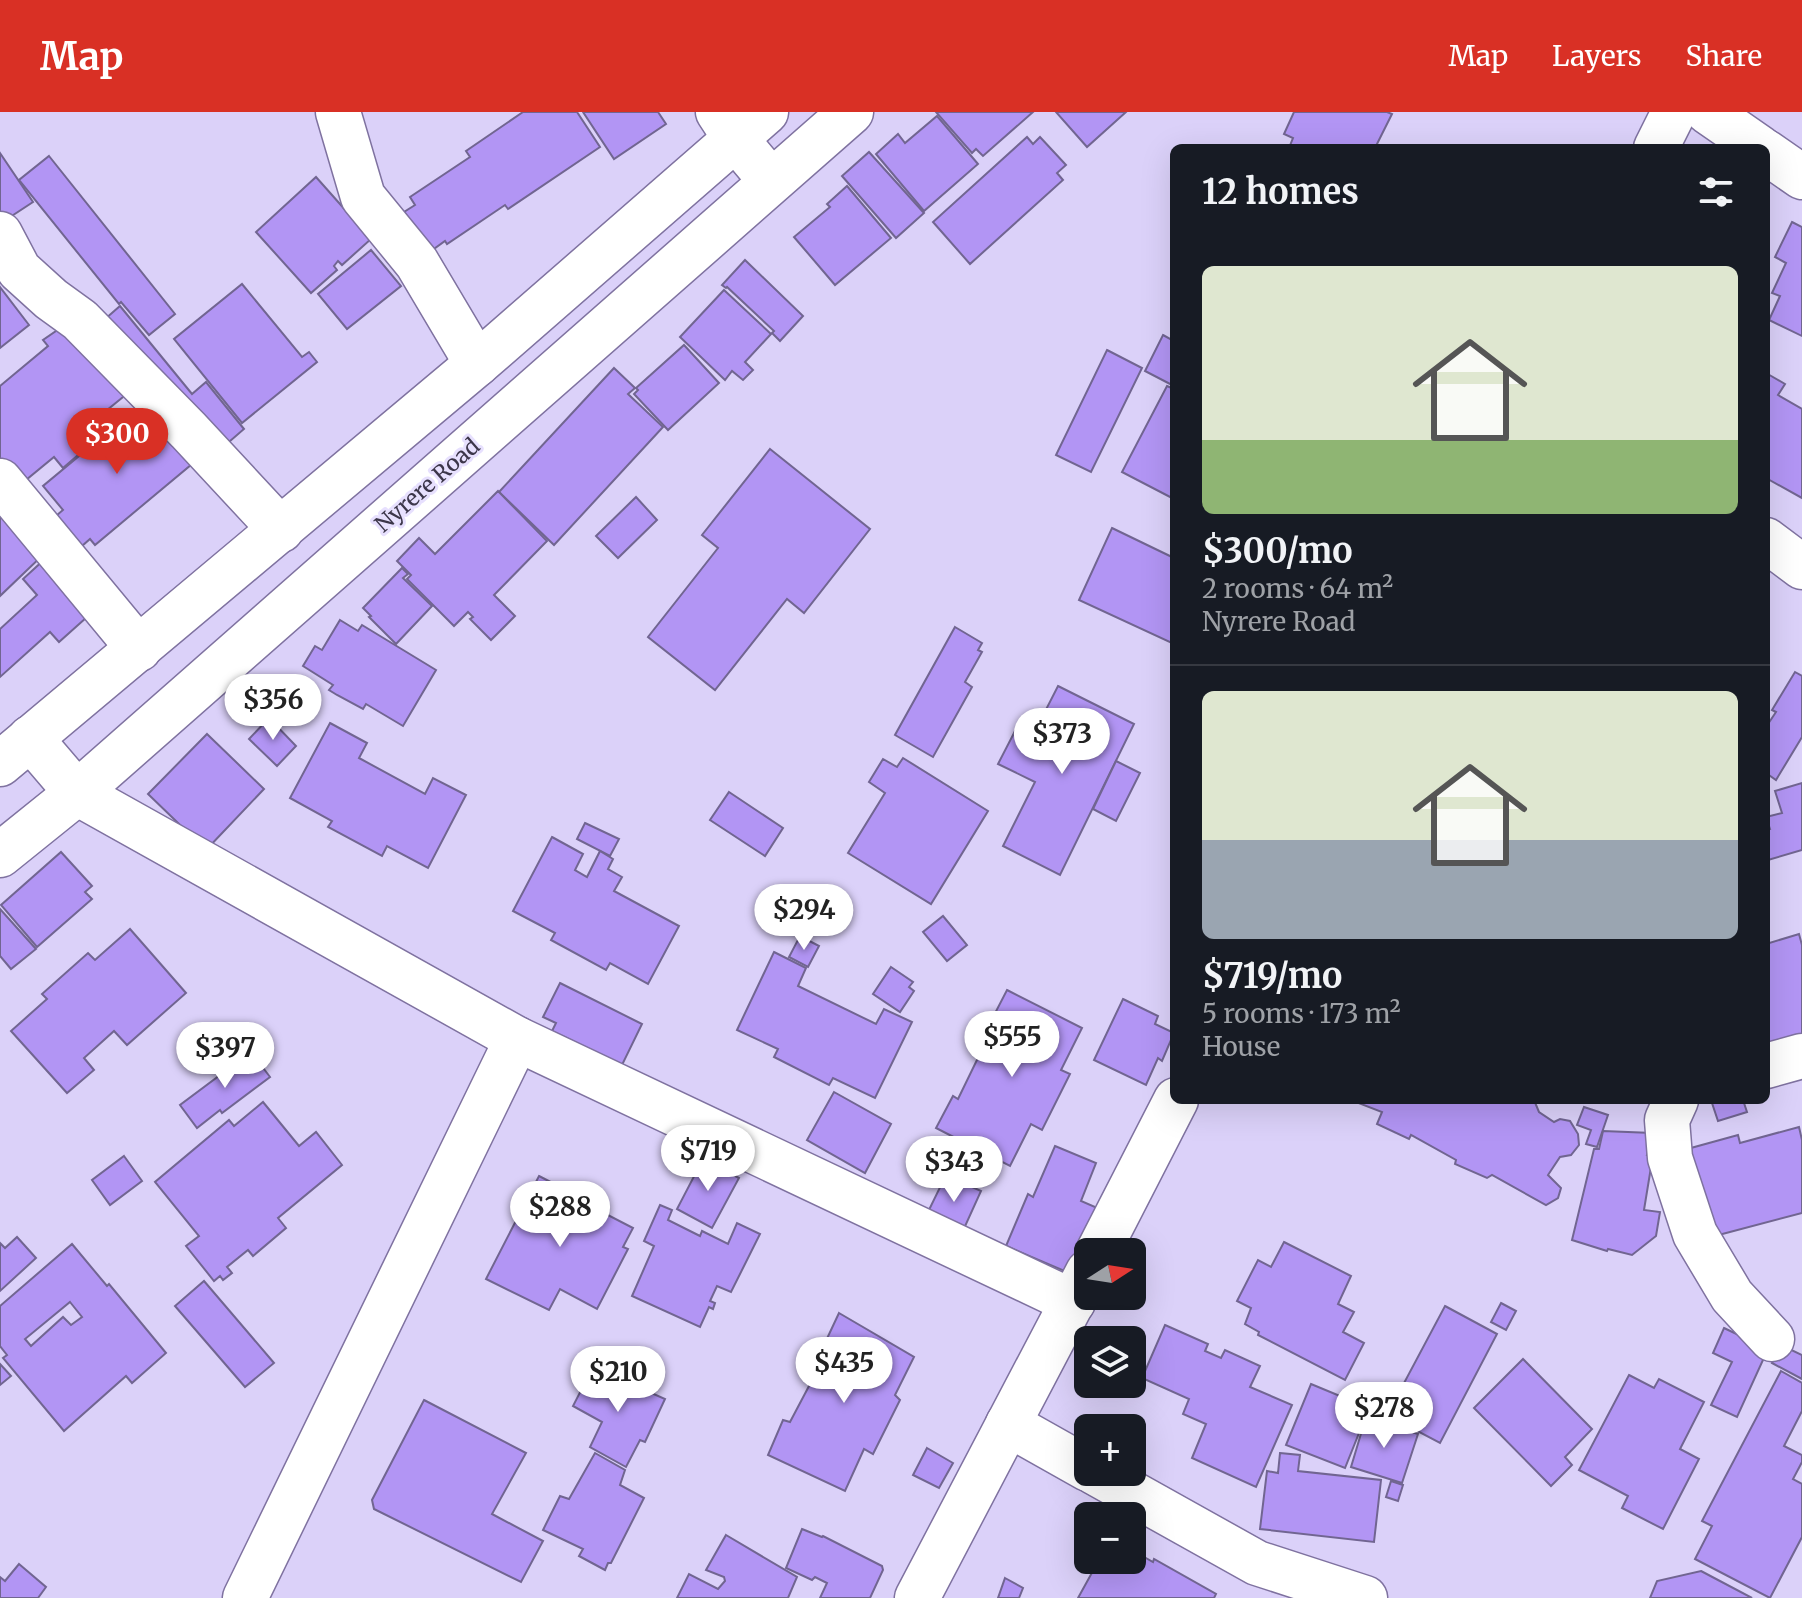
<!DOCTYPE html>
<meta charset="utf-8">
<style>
:root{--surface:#171b24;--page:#20242c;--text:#f1f3f6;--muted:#9ea1a6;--line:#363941;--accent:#d93025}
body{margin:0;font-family:Merriweather,serif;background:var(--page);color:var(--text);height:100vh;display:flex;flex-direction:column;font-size:30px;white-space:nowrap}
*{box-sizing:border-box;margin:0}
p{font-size:26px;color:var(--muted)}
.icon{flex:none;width:44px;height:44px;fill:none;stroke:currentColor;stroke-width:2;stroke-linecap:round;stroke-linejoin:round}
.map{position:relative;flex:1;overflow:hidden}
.sheet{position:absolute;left:1170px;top:32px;width:600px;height:960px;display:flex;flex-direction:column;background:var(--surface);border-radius:12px;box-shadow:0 8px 32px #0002}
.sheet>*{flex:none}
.needle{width:52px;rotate:78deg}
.fabs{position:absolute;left:1074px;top:1126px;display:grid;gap:16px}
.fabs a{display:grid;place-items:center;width:72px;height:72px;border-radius:12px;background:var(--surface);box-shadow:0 8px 32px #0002;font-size:40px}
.price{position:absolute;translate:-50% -68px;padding:0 18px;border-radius:28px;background:#fff;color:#222;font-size:26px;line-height:52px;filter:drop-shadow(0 2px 4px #0008)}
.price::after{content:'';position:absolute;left:50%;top:48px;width:24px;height:18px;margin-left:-12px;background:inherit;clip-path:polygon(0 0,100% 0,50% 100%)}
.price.selected{background:var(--accent);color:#fff}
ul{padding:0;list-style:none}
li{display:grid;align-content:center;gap:16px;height:424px;padding:0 32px}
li+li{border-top:2px solid var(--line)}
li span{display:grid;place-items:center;height:248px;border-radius:12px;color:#555}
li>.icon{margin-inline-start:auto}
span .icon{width:144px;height:144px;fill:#fffc;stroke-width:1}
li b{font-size:34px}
h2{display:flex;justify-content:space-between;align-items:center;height:96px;padding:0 32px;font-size:34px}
header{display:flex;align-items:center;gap:48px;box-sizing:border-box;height:112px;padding:0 40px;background:var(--accent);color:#fff}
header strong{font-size:38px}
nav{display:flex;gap:44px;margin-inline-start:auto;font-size:28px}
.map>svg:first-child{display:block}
.building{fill:#b295f4;stroke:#716591;stroke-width:2;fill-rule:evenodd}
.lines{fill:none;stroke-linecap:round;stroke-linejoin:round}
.street-casing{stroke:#7f72a0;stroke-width:47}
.secondary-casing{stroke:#7f72a0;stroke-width:47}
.primary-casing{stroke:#7f72a0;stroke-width:47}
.street{stroke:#fff;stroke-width:44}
.secondary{stroke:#fff;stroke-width:44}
.primary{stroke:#fff;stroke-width:44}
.labels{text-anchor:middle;stroke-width:6;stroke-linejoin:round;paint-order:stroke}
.street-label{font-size:22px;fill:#3c364a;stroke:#e7e0fe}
</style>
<header>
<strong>Map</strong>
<nav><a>Map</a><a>Layers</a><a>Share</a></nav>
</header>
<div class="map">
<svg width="1802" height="1486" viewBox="0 0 1802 1486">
<rect width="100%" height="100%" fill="#dbd1f9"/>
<g class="building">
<polygon points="523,0 577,0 600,35 508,97 505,93 447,132 445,129 431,139 404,100 415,93 410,85 470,45 466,39"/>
<polygon points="583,0 658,0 666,12 614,47"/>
<polygon points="936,0 1033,0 983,44 976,37 972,41"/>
<polygon points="1056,0 1126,0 1087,35"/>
<polygon points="1294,0 1387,0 1392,2 1375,36 1289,36 1293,26 1284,22"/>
<polygon points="937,4 978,52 924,99 876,42 898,22 905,31"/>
<polygon points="1027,25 1033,32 1040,25 1066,53 1057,61 1063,68 970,152 933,110"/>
<polygon points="869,40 924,101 896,126 842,64"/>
<polygon points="0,41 33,90 1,111 0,110"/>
<polygon points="49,44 175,202 149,223 121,190 119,192 19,68"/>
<polygon points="316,65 371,127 342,153 338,149 334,154 337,158 311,181 256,120"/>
<polygon points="847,74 891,126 835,173 794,125 830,95 827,92"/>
<polygon points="1792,110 1802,115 1802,224 1769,208 1780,184 1772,181 1786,151 1775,145"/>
<polygon points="371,138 401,174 347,217 318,182"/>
<polygon points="745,148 803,204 780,229 772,221 774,219 727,175 726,176 722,173"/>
<polygon points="242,172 302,245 309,240 317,250 242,311 174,227"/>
<polygon points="0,175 29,213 0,236"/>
<polygon points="724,178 771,222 745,250 753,258 743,268 732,259 725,268 680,225"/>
<polygon points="120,194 192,282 206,270 244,317 215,342 105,207"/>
<polygon points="72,208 139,272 90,312 100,324 63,356 54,345 15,377 0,359 0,274 48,234 43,228"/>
<polygon points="1163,223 1174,229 1174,274 1145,259"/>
<polygon points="684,233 719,271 668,318 634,282 638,278 636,276"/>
<polygon points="1107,238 1142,256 1091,360 1056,343"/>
<polygon points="614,256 635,276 628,282 663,315 554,433 499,380"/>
<polygon points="1766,261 1785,272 1778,283 1802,297 1802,386 1766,366"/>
<polygon points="1167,274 1174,277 1174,387 1122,360"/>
<polygon points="149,286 198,347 95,433 90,427 74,441 49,410 63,398 43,374"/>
<polygon points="770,337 870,417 804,501 787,487 715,578 648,525 718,436 702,423"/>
<polygon points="498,379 547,429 494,483 515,504 491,528 470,507 473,505 468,500 454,514 407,467 411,463 397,449 419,426 435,442"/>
<polygon points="0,382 45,441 0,484"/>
<polygon points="636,385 657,408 618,446 596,424"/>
<polygon points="1112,416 1174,446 1174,532 1079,488"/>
<polygon points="46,446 96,497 59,530 50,520 0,565 0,517 37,483 23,467"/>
<polygon points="402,456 408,462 403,466 432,494 396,532 369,505 371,504 363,496"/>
<polygon points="340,508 358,519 362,513 436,558 403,614 366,592 363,597 337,583 329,578 333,573 303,554 315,534 322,538"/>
<polygon points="955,515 982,531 978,538 982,540 965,570 972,575 933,645 895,623"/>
<polygon points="1795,560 1802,564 1802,625 1776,668 1766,661 1766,615 1776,600 1772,598"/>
<polygon points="1058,574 1134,612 1060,763 1003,734 1035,670 998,652 1015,619 1031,627"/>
<polygon points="269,606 296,634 277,654 249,627"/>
<polygon points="330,611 367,631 359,646 425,682 433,666 466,683 428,756 387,734 382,744 328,715 332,709 290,686"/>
<polygon points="207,622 264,677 206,738 148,682"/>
<polygon points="903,646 988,699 931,792 848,741 885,681 869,670 883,647 897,655"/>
<polygon points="1116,649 1140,661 1116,709 1093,697"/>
<polygon points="1802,671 1802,738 1768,748 1766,740 1766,718 1770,717 1766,705 1782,701 1775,679"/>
<polygon points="729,680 783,716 765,744 710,708"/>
<polygon points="585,711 619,727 610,744 577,727"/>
<polygon points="552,725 583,742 575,758 587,765 600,739 613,747 608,757 622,765 614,779 679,814 648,872 610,851 606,858 551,828 555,821 513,799"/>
<polygon points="61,740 92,774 85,780 92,787 37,835 1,793"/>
<polygon points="0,797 36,837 11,857 0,844"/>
<polygon points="943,804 967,833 947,849 923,820"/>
<polygon points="130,817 186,881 127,933 114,919 84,946 94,958 67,981 11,919 47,887 42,882 88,841 95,848"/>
<polygon points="1799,822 1802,833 1802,926 1766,937 1766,832"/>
<polygon points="800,824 819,834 808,855 789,845"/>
<polygon points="774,840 806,856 798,874 876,912 884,897 912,910 875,986 833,966 829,973 774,945 778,937 737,918"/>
<polygon points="891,855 913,870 909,875 914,879 900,900 873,882"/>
<polygon points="560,871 642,912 622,953 552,919 556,911 543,905"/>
<polygon points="1007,878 1082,916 1061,958 1070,962 1042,1018 1031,1012 1010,1054 936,1016 953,984 958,987 994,913 990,911"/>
<polygon points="1123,887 1158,904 1155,912 1174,921 1162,949 1158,946 1146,973 1094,948"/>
<polygon points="251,940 270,965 222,1001 220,998 197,1016 180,993"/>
<polygon points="834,980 891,1012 865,1061 807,1028"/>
<polygon points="1330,988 1534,988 1539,1000 1554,1010 1560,1007 1570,1009 1578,1022 1579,1033 1571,1043 1560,1045 1548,1063 1561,1076 1558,1086 1546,1093 1492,1063 1487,1066 1455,1052 1456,1048 1411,1023 1409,1027 1377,1012 1382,1000 1351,988 1344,991"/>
<polygon points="1711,988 1743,988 1747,1000 1718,1009"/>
<polygon points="263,990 299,1034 316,1020 342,1053 278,1106 286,1116 253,1144 248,1138 227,1155 232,1161 223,1168 220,1164 214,1169 186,1134 199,1124 155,1070 229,1008 234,1014"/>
<polygon points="1584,995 1608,1003 1597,1035 1586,1032 1591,1018 1577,1013"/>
<polygon points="1799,1015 1802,1028 1802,1101 1711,1125 1680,1039 1738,1023 1740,1031"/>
<polygon points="1603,1019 1652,1021 1647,1043 1653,1043 1644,1098 1660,1100 1656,1124 1632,1143 1608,1137 1607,1139 1572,1128 1594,1037 1599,1037"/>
<polygon points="1055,1034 1096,1051 1081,1089 1102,1098 1074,1163 1006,1134 1028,1082 1033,1085"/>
<polygon points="124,1044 142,1069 110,1093 92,1068"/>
<polygon points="703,1047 739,1066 712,1116 677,1097"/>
<polygon points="946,1063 981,1079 962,1121 926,1104"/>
<polygon points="539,1064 601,1096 600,1099 633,1116 623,1135 628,1137 597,1197 560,1177 549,1198 486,1167"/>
<polygon points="660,1093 672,1098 668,1108 700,1124 702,1119 728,1132 737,1111 760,1122 731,1180 717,1174 710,1189 715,1191 713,1197 709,1195 700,1215 632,1184 654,1134 644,1129"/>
<polygon points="17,1125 36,1146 0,1179 0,1131 5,1136"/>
<polygon points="1284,1130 1351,1164 1338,1192 1354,1200 1343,1220 1364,1231 1345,1268 1258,1223 1259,1220 1245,1212 1251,1196 1237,1189 1258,1148 1271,1155"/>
<path d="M72,1132L107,1174L109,1172L166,1241L132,1271L126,1264L64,1319L3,1246L7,1243L0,1234V1194ZM70,1190L82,1205L71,1213L63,1205L31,1234L25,1227Z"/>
<polygon points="204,1169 274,1251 245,1275 175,1194"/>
<polygon points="1501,1191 1516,1199 1506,1218 1491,1210"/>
<polygon points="1445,1194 1497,1222 1440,1331 1387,1303"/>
<polygon points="839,1201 914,1245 895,1283 900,1288 873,1342 864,1337 845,1379 768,1343 783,1308 790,1310 828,1238 823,1235"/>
<polygon points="1165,1213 1208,1232 1205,1239 1221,1246 1225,1238 1260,1254 1250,1275 1292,1293 1256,1375 1192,1346 1206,1312 1183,1302 1189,1287 1142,1266"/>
<polygon points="1724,1216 1768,1237 1737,1305 1711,1293 1732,1250 1713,1241"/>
<polygon points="1781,1233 1802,1243 1802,1267 1772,1251"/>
<polygon points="1523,1247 1592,1317 1565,1345 1572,1353 1551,1374 1474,1296"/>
<polygon points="0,1252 11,1264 0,1273"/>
<polygon points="593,1255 665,1287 645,1330 640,1328 626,1355 590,1335 602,1310 573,1294"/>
<polygon points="1781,1259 1802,1271 1802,1299 1784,1334 1802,1343 1802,1350 1793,1367 1802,1372 1802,1425 1770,1486 1695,1447 1712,1414 1702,1409"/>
<polygon points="1629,1263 1654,1276 1659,1267 1704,1290 1680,1337 1699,1347 1663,1417 1622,1396 1628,1384 1579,1358"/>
<polygon points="1311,1272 1369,1296 1345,1356 1286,1333"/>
<polygon points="424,1288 526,1341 492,1402 543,1429 521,1470 374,1397 372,1388"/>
<polygon points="1366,1305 1418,1322 1402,1371 1351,1355"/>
<polygon points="927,1336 953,1351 939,1376 913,1363"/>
<polygon points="595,1341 625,1358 620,1373 644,1386 611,1451 608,1451 605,1458 579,1444 583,1437 543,1418 560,1384 569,1387"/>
<polygon points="1280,1341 1300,1343 1298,1359 1381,1368 1374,1430 1260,1417 1267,1359 1278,1361"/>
<polygon points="1391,1369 1403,1373 1398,1389 1386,1385"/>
<polygon points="802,1417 822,1425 823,1424 882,1454 883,1458 870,1486 820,1486 827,1471 815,1465 812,1468 786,1456"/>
<polygon points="726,1423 797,1465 788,1486 677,1486 689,1462 718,1477 725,1469 724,1465 706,1458"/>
<polygon points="1132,1438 1153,1450 1154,1447 1216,1482 1214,1486 1078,1486 1099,1448 1132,1448"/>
<polygon points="19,1452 46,1475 38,1486 0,1486 0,1465 5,1469"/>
<polygon points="1701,1459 1752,1486 1650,1486 1657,1469"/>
<polygon points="1005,1466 1023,1476 1019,1486 998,1486"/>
</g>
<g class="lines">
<g class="street-casing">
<g id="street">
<polyline points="338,0 363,85 417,151 477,252"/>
<polyline points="718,0 735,26 771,69"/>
<polyline points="1708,0 1760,36"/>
<polyline points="1766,40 1802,65"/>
<polyline points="0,122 19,158 51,187 80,208 189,319 281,418"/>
<polyline points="0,369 139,537"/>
<polyline points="1766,428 1802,455"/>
<polyline points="30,626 77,681 517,927 1073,1190"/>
<polyline points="1766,954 1802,944"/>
<polyline points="1676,988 1667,1008 1670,1046 1695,1122 1732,1184 1772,1227"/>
<polyline points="1008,1312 1088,1357"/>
<polyline points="1094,1360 1257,1451 1365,1486"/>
<polyline points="245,1486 517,927"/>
</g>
</g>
<g class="secondary-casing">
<g id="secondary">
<polyline points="1656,36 1674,0"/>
<polyline points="1098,1140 1176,988"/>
<polyline points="917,1486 1088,1160"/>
</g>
</g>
<g class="primary-casing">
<g id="primary">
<polyline points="0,652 477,252 766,0"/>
<polyline points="0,743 77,681 851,0"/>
</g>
</g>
<use href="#street" class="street"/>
<use href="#secondary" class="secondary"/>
<use href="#primary" class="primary"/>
</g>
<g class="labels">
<g class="street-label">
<text transform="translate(427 373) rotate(-41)" y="8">Nyrere Road</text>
</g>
</g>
</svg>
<div class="fabs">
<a><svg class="needle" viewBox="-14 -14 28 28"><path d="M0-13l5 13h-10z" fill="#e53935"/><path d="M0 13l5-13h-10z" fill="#9ea1a6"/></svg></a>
<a><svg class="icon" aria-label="layers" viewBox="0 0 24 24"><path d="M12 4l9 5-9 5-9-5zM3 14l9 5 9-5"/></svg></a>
<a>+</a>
<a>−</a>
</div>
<b class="price selected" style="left:117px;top:364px">$300</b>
<b class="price" style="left:273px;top:630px">$356</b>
<b class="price" style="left:1062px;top:664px">$373</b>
<b class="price" style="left:804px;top:840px">$294</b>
<b class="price" style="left:1012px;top:967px">$555</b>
<b class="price" style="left:225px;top:978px">$397</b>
<b class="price" style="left:708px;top:1081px">$719</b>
<b class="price" style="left:954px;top:1092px">$343</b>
<b class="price" style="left:560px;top:1137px">$288</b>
<b class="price" style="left:844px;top:1293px">$435</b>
<b class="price" style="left:618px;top:1302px">$210</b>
<b class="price" style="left:1384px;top:1338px">$278</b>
<section class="sheet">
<h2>12 homes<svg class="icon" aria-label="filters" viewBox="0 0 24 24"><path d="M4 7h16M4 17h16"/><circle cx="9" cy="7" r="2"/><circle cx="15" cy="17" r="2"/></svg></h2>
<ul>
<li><span style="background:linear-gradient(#dfe7d0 70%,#8fb573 0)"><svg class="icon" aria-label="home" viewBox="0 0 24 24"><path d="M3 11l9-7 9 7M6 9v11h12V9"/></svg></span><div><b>$300/mo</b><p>2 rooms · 64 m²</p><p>Nyrere Road</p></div></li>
<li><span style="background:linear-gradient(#dfe7d0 60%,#9aa5b1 0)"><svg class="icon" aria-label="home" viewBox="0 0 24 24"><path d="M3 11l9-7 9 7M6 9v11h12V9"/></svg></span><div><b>$719/mo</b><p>5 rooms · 173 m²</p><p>House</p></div></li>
</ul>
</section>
</div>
